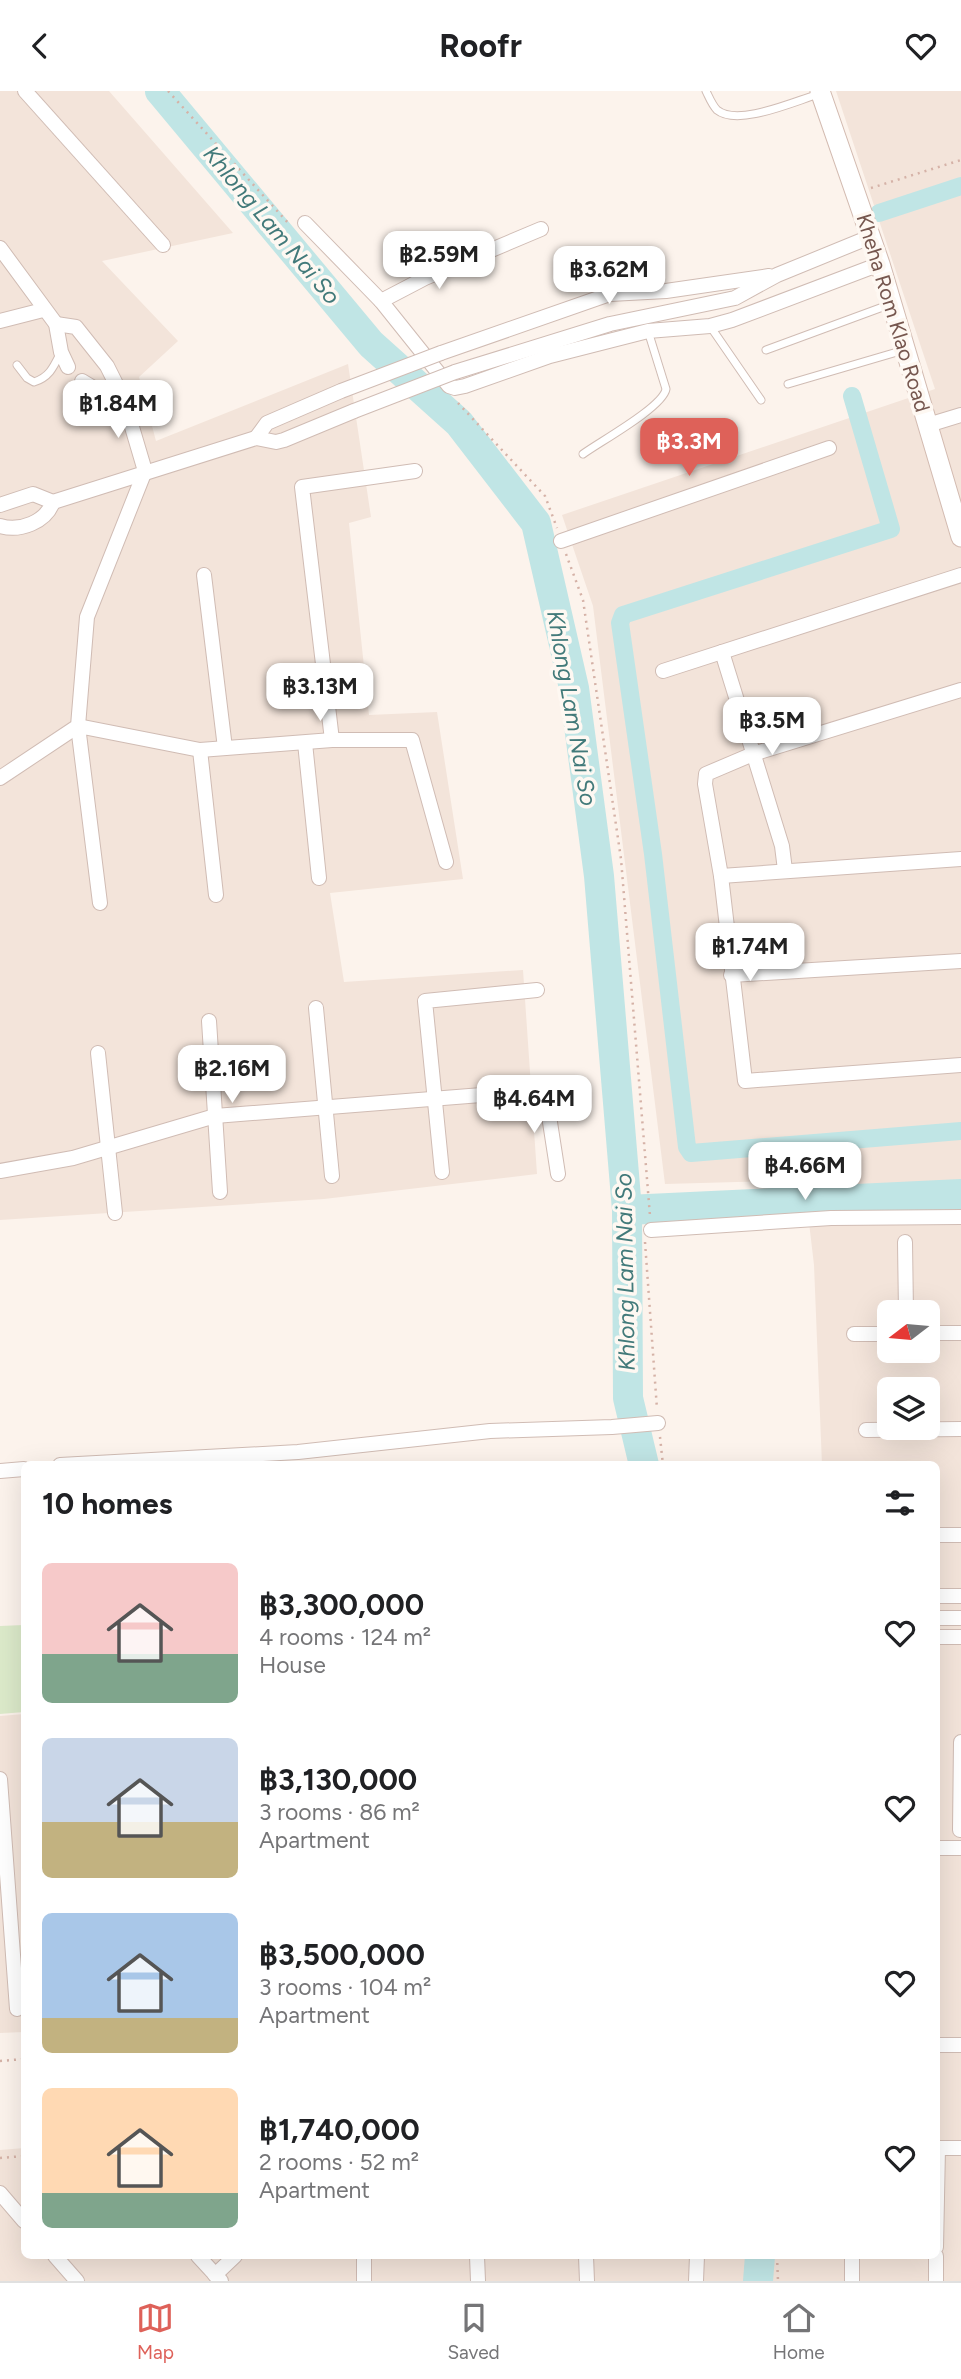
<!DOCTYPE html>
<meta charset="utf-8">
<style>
:root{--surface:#fff;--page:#f2f2f2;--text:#202124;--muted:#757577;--line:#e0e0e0;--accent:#de6159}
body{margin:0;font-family:Figtree,sans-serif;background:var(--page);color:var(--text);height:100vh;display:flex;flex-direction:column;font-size:26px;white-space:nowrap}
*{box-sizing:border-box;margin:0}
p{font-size:23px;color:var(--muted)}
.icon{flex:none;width:38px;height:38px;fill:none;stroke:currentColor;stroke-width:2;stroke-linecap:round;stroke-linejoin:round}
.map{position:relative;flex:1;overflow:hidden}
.details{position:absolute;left:21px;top:1370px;width:919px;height:798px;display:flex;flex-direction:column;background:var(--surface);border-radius:10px;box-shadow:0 7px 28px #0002}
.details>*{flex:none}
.needle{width:46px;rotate:254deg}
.buttons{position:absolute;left:877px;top:1209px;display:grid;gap:14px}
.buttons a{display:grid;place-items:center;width:63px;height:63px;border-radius:10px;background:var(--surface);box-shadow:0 7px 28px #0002;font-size:35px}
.price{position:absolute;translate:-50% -60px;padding:0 16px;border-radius:14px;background:#fff;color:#222;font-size:23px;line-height:46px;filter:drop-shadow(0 2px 4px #0008)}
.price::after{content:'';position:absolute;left:50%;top:42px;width:21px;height:16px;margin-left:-10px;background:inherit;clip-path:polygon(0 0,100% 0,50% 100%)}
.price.on{background:var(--accent);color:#fff}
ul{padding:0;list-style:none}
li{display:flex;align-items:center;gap:21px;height:175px;padding:0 21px}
li span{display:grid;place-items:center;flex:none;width:196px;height:140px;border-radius:10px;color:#555}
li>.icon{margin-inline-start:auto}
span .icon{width:84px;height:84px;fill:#fffc;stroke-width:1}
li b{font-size:30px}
h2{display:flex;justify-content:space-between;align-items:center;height:84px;padding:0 21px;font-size:30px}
header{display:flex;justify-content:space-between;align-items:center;height:91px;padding:0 21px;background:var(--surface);font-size:32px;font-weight:700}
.dock{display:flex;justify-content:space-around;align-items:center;height:98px;border-top:2px solid var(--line);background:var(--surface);font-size:19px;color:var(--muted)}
.dock a{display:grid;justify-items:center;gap:4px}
.dock .on{color:var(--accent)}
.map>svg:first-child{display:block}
.residential{fill:#f3e4da;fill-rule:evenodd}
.green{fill:#dceaca}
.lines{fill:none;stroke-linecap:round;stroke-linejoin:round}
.canal{stroke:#c0e5e5;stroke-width:18}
.river{stroke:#c0e5e5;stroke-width:30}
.lane-casing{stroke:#d0bcb4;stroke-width:9}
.street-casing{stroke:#d0bcb4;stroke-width:16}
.secondary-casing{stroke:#d3bbb1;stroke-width:21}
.path{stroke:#d5b2a7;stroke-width:2.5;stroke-dasharray:2 5;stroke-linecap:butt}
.lane{stroke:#fff;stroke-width:7}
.street{stroke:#fff;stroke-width:14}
.secondary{stroke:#fff;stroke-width:19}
.street-bridge-casing{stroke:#d0bcb4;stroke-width:16;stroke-linecap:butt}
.street-bridge{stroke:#fff;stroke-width:14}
.labels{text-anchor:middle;stroke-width:7;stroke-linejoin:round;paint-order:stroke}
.street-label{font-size:21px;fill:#76574f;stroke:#fef8f2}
.water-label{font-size:23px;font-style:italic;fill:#427a7a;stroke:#fef8f2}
</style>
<header><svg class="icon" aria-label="back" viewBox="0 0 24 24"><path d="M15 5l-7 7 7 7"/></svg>Roofr<svg class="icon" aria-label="heart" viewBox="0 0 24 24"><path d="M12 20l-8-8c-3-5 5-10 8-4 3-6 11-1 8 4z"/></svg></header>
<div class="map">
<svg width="961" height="2190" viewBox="0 0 961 2190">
<rect width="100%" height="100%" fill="#fcf3ec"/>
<g class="residential">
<polygon points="0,0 109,0 233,142 102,170 178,250 139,286 156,350 348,273 371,426 349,432 369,624 437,621 463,788 330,802 344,891 523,879 537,1083 324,1108 0,1129"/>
<path d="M836,0H961V2190H0V2059L24,2057V2165H936V1374H822L814,1174L804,1089L665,1093L593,515L562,424L935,298ZM889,1222H928V1260H889ZM889,1298H928V1337H889Z"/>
<polygon points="24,1623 24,1941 0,1942 0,1625"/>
</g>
<polygon class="green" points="24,1534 24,1621 0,1623 0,1535"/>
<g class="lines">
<g class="canal">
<polyline points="879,122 961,95"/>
<polyline points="852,305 891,438 623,524 620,532 653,763 687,1056 691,1062 961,1040"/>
</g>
<g class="river">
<polyline points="160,0 371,253 459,332 536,432 574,597 599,785 627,1119 628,1307 644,1374"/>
<polyline points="627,1119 961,1103"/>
<polyline points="758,2190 760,2165"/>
</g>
<g class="lane-casing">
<g id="lane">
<path d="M706,0C709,6 712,14 717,19C738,36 795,10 819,3"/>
<polyline points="710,235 761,309"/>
<polyline points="766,259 891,213"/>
<path d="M17,274L27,287L34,291C50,286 54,275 61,261"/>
<polyline points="788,293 904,259"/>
<path d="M583,363C601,350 663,316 666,298L648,240"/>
</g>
</g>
<g class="street-casing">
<g id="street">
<polyline points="25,0 163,154"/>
<polyline points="305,132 381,210"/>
<polyline points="541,138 425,187 381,210 449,295 455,297 465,295 550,265 648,240 710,235 732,229 880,173"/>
<polyline points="0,157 56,233 61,261 68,276"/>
<polyline points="0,230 43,219"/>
<polyline points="441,262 610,203 666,200 769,185"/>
<polyline points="455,281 610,233 735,207 777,184 870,146"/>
<polyline points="82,290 107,305 124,309"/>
<polyline points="928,334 961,324"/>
<polyline points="256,347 267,332 341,300"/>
<polyline points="0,414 33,403 53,411 256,347 276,351 284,349 354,320"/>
<path d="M0,435C20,441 46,431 53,411"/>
<polyline points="561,450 829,357"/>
<polyline points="204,484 225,657"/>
<polyline points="722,561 782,755 785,779"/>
<polyline points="663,580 961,484"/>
<polyline points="332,649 302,396 415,380"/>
<polyline points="305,652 319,787"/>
<polyline points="200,659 216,804"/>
<polyline points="0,687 78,635 87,526 145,380 124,309 107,275 76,236 56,233"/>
<polyline points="961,768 721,785 745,990 961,974"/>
<polyline points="721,785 705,693 706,683 753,663 961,599"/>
<polyline points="100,812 78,635 200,659 332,649 412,649 446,771"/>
<polyline points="731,884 961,870"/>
<polyline points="316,917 332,1085"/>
<polyline points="209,930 220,1101"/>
<polyline points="98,962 115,1122"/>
<polyline points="0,1080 73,1067 215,1025 545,999 558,1083"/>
<polyline points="442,1081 425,910 537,899"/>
<polyline points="651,1139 831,1127 961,1126"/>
<polyline points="905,1151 906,1222"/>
<polyline points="928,1242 961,1242"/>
<polyline points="854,1243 889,1243"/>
<polyline points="866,1339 961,1338"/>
<polyline points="60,1374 298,1361 490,1340 612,1336 658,1332"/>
<polyline points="0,1380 24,1378"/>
<polyline points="936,1444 961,1444"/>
<polyline points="936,1505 961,1505"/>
<polyline points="936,1527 961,1527"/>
<polyline points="936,1546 961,1546"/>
<polyline points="0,1688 17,1918"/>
<polyline points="960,1739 961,1651"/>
<polyline points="936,1757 961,1757"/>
<polyline points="936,1954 961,1954"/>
<polyline points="936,2057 961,2057"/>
<polyline points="0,2102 24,2130"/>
<polyline points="936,2156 938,2057"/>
<polyline points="55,2165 77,2190"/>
<polyline points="198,2165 221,2190"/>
<polyline points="364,2165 364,2190"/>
<polyline points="477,2165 478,2190"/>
<polyline points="586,2165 587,2190"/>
<polyline points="215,2184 235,2165"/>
<polyline points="696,2190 697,2165"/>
<polyline points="852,2190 852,2165"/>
<polyline points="936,2190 936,2165"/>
</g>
</g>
<g class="secondary-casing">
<polyline id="secondary" points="820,0 880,173 961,446"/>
</g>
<g class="path">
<polyline points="168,0 290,134"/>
<polyline points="871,97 961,69"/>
<polyline points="458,312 545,405 557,437"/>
<polyline points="566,463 583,509 621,768 650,1125"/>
<polyline points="645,1151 657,1318"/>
<polyline points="660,1346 663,1374"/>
<polyline points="0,1970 24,1968"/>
<polyline points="0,2067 24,2065"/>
<polyline points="777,2165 778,2190"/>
</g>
<use href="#lane" class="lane"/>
<use href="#street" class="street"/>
<use href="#secondary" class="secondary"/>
<g class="street-bridge-casing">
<g id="street-bridge">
<polyline points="341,300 441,262"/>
<polyline points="354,320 455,281"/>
</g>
</g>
<use href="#street-bridge" class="street-bridge"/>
</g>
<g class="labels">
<g class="street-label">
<text transform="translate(893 222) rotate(73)" y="7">Kheha Rom Klao Road</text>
</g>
<g class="water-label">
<text transform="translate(272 134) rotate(50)" y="8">Khlong Lam Nai So</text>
<text transform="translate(572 617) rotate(80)" y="8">Khlong Lam Nai So</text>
<text transform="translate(625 1181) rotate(-91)" y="8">Khlong Lam Nai So</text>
</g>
</g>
</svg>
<div class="buttons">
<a><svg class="needle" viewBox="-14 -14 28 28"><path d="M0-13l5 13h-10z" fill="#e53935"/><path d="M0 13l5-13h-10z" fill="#757577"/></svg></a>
<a><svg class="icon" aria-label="layers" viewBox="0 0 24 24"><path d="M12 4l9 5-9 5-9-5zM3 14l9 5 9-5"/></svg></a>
</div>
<b class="price" style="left:439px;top:200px">฿2.59M</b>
<b class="price" style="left:609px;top:215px">฿3.62M</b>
<b class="price" style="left:118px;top:349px">฿1.84M</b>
<b class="price on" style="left:689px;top:387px">฿3.3M</b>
<b class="price" style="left:320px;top:632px">฿3.13M</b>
<b class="price" style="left:772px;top:666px">฿3.5M</b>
<b class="price" style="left:750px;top:892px">฿1.74M</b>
<b class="price" style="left:232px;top:1014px">฿2.16M</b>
<b class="price" style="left:534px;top:1044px">฿4.64M</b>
<b class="price" style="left:805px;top:1111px">฿4.66M</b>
<section class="details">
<h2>10 homes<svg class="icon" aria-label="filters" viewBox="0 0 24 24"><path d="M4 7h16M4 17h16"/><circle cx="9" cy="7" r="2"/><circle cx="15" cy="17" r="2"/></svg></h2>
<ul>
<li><span style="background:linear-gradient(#f6c9c9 65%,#7fa58c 0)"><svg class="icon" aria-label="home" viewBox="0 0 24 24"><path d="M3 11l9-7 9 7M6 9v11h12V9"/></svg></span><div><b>฿3,300,000</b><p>4 rooms · 124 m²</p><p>House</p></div><svg class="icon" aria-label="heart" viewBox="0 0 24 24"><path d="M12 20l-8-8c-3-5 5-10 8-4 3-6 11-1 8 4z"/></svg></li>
<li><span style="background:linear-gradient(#c9d6e8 60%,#c2b280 0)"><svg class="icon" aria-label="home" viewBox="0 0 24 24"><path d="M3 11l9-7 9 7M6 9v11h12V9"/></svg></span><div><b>฿3,130,000</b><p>3 rooms · 86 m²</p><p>Apartment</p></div><svg class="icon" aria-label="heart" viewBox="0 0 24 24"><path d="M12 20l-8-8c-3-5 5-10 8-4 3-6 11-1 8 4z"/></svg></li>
<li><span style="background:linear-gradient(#a9c7e8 75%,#c2b280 0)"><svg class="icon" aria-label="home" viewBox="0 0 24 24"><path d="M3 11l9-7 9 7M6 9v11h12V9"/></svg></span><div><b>฿3,500,000</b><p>3 rooms · 104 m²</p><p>Apartment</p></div><svg class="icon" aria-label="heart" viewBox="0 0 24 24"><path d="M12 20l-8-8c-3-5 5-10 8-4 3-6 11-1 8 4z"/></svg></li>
<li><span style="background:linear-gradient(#ffd9b3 75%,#7fa58c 0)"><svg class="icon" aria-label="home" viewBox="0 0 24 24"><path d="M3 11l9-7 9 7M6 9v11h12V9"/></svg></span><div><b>฿1,740,000</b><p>2 rooms · 52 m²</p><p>Apartment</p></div><svg class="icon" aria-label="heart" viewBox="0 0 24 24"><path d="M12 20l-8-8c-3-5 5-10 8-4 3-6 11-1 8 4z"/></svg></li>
</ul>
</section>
</div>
<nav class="dock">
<a class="on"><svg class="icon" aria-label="map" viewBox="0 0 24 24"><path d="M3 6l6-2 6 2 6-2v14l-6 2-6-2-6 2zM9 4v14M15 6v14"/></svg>Map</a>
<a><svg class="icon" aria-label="saved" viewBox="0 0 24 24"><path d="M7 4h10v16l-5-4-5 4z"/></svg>Saved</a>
<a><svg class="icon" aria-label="home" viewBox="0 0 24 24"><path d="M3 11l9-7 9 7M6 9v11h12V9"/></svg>Home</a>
</nav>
